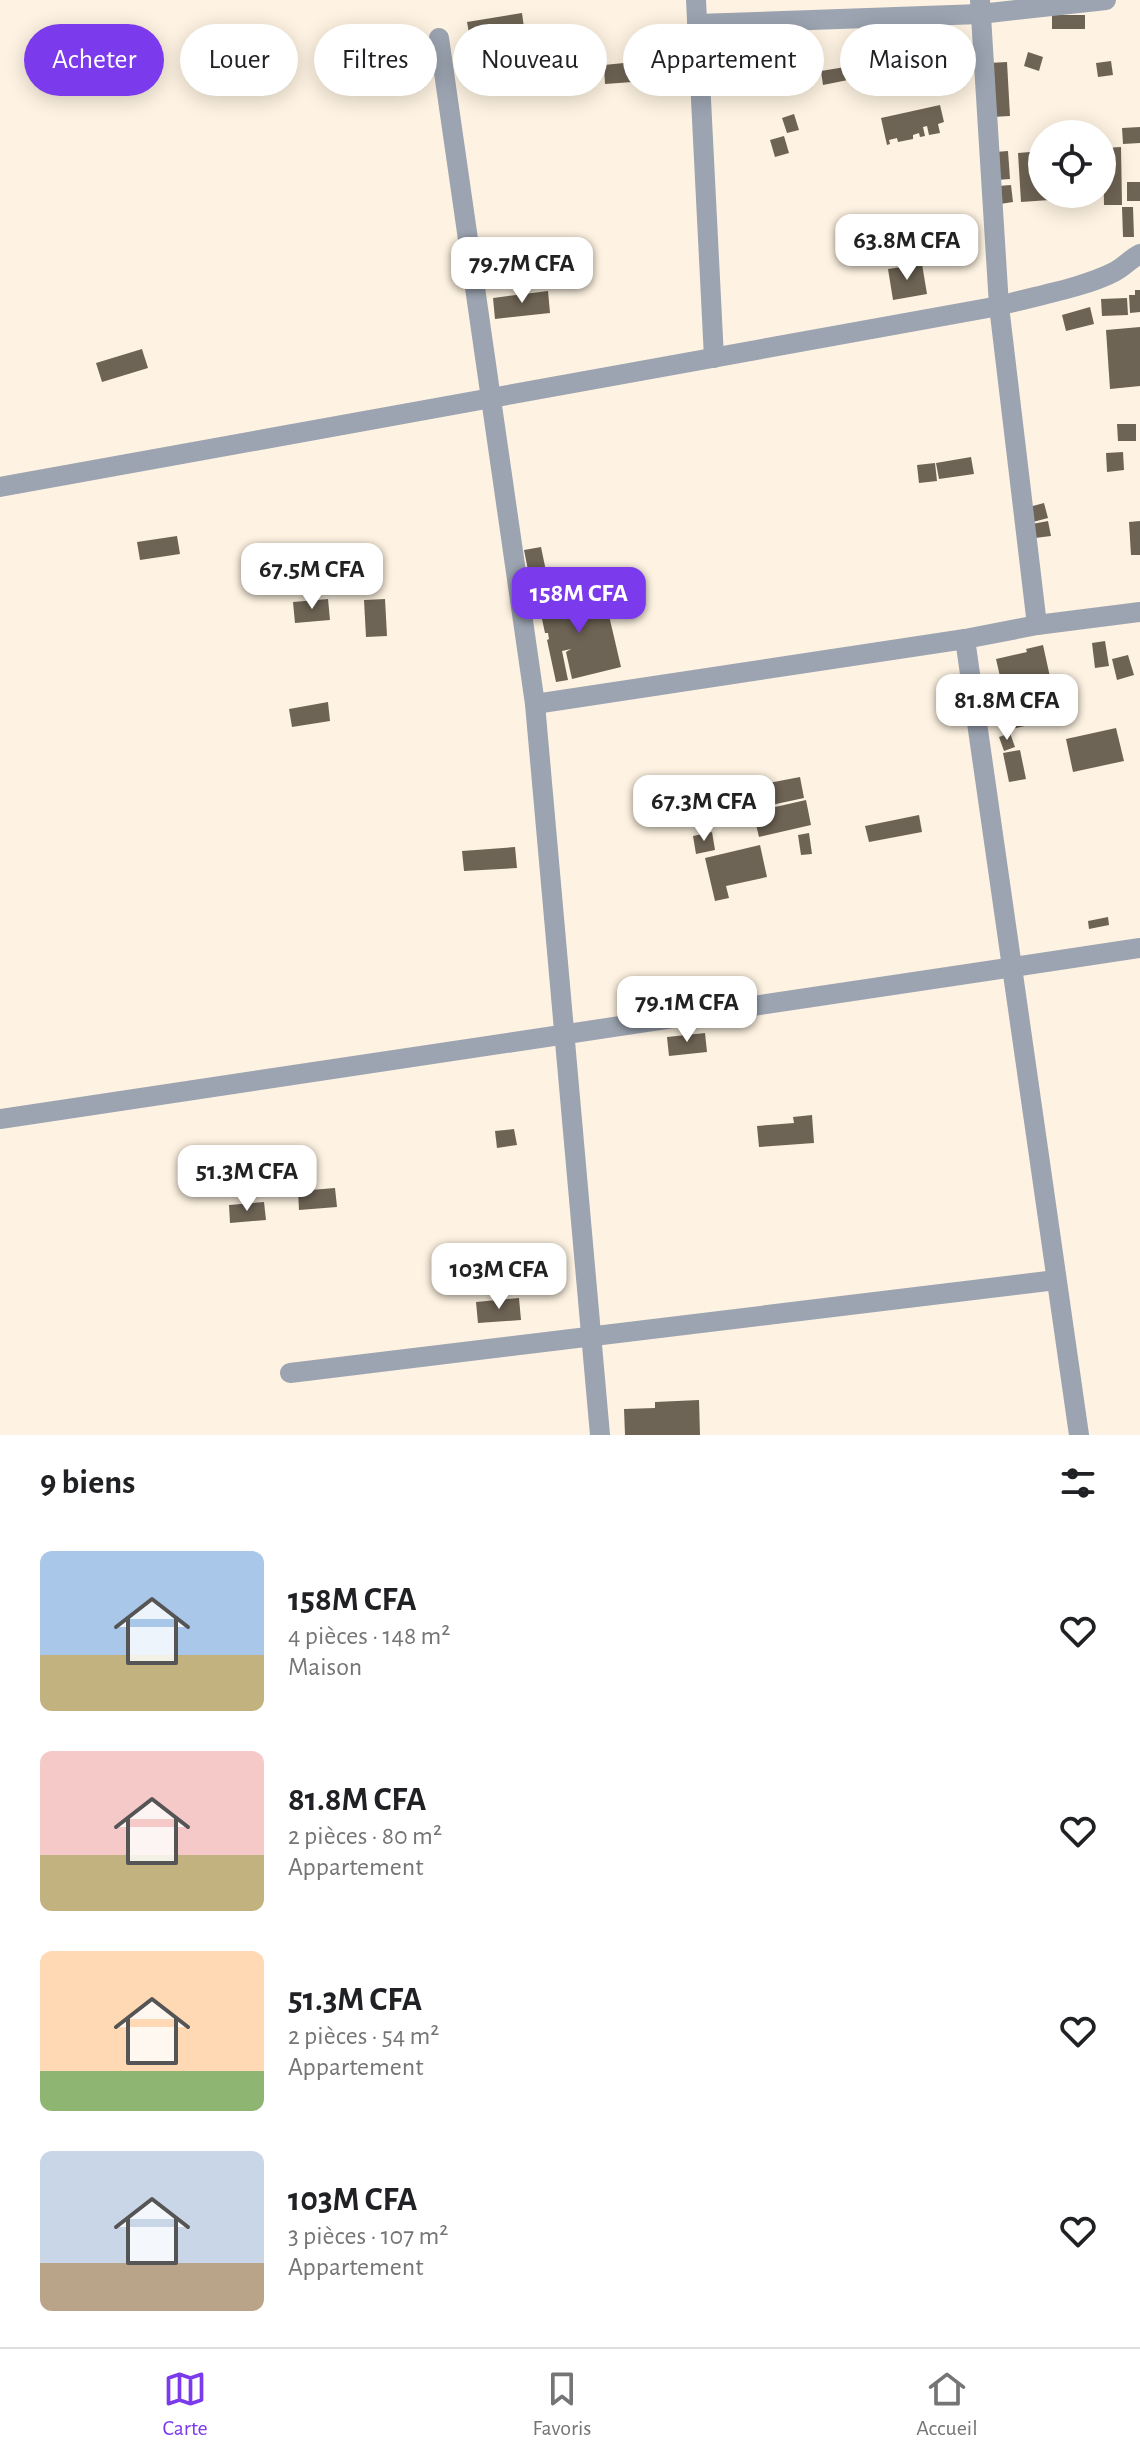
<!DOCTYPE html>
<html lang="fr">
<meta charset="utf-8">
<style>
:root{--surface:#fff;--page:#f6f6f6;--text:#202124;--muted:#757577;--line:#e0e0e0;--accent:#7c3aed}
body{margin:0;font-family:"Alegreya Sans",sans-serif;background:var(--page);color:var(--text);height:100vh;display:flex;flex-direction:column;font-size:30px;white-space:nowrap}
*{box-sizing:border-box;margin:0}
p{font-size:26px;color:var(--muted)}
.icon{flex:none;width:44px;height:44px;fill:none;stroke:currentColor;stroke-width:2;stroke-linecap:round;stroke-linejoin:round}
.map{position:relative;height:1435px;overflow:hidden}
.panel{display:flex;flex-direction:column;background:var(--surface);flex:1}
.panel>*{flex:none}
.hud{position:absolute;left:24px;top:24px;width:1092px;height:72px;display:flex;gap:16px}
.controls{position:absolute;left:1028px;top:120px;display:grid;gap:16px}
.controls a{display:grid;place-items:center;width:88px;height:88px;border-radius:50%;background:var(--surface);box-shadow:0 4px 20px #0003;font-size:40px}
.price{position:absolute;translate:-50% -68px;padding:0 18px;border-radius:16px;background:#fff;color:#222;font-size:26px;line-height:52px;filter:drop-shadow(0 2px 4px #0008)}
.price::after{content:'';position:absolute;left:50%;top:48px;width:24px;height:18px;margin-left:-12px;background:inherit;clip-path:polygon(0 0,100% 0,50% 100%)}
.price.selected{background:var(--accent);color:#fff}
ul{padding:0;list-style:none}
li{display:flex;align-items:center;gap:24px;height:200px;padding:0 40px}
li span{display:grid;place-items:center;flex:none;width:224px;height:160px;border-radius:12px;color:#555}
li>.icon{margin-inline-start:auto}
span .icon{width:96px;height:96px;fill:#fffc;stroke-width:1}
li b{font-size:34px}
h2{display:flex;justify-content:space-between;align-items:center;height:96px;padding:0 40px;font-size:34px}
.pill{padding:0 28px;border-radius:36px;background:var(--surface);box-shadow:0 4px 20px #0003;font-size:28px;line-height:72px}
.pill.selected{background:var(--accent);color:#fff}
.tabs{display:flex;justify-content:space-around;align-items:center;height:112px;border-top:2px solid var(--line);background:var(--surface);font-size:22px;color:var(--muted)}
.tabs a{display:grid;justify-items:center;gap:4px}
.tabs .selected{color:var(--accent)}
.map>svg:first-child{display:block}
.building{fill:#6e6455}
.lines{fill:none;stroke-linecap:round;stroke-linejoin:round}
.street{stroke:#9ca4b1;stroke-width:20}
</style>
<div class="map">
<svg width="1140" height="1435" viewBox="0 0 1140 1435">
<rect width="100%" height="100%" fill="#fef3e2"/>
<g class="building">
<polygon points="522,13 525,35 471,44 467,22"/>
<rect x="1052" y="15" width="33" height="14"/>
<polygon points="1028,52 1043,57 1039,71 1024,66"/>
<polygon points="644,61 646,81 605,84 604,65"/>
<polygon points="1111,61 1113,75 1098,77 1096,63"/>
<polygon points="1007,62 1010,116 992,117 988,63"/>
<polygon points="851,66 853,79 823,85 821,71"/>
<polygon points="940,105 944,122 938,124 940,133 929,135 927,126 923,127 925,136 920,137 919,133 913,135 913,139 898,142 897,138 889,140 890,144 887,145 881,118"/>
<polygon points="794,114 799,130 787,133 782,118"/>
<polygon points="1140,127 1140,143 1123,144 1122,128"/>
<polygon points="784,136 789,153 775,157 770,140"/>
<polygon points="1121,147 1122,205 1104,205 1103,148"/>
<polygon points="1008,151 1010,179 996,180 995,152"/>
<polygon points="1042,151 1042,194 1064,194 1064,199 1021,202 1018,153"/>
<rect x="1127" y="182" width="13" height="19"/>
<polygon points="1011,185 1013,202 1000,204 998,186"/>
<polygon points="1122,207 1133,207 1134,237 1123,237"/>
<polygon points="922,264 927,294 893,300 888,269"/>
<polygon points="1135,290 1140,290 1140,312 1130,313 1129,295 1135,295"/>
<polygon points="548,291 550,313 495,319 493,298"/>
<polygon points="1127,298 1128,315 1102,316 1101,299"/>
<polygon points="1090,307 1094,324 1066,331 1062,315"/>
<polygon points="1140,327 1140,386 1110,389 1106,330"/>
<polygon points="142,349 148,368 102,382 96,363"/>
<polygon points="1117,424 1136,424 1136,441 1118,441"/>
<polygon points="1123,452 1124,470 1107,472 1106,453"/>
<polygon points="971,457 974,474 939,479 936,463"/>
<polygon points="935,463 937,481 919,483 917,465"/>
<polygon points="1044,503 1048,518 1033,522 1029,507"/>
<polygon points="1048,521 1051,536 1035,538 1032,524"/>
<polygon points="1140,521 1140,555 1131,555 1129,522"/>
<polygon points="177,536 180,554 140,560 137,542"/>
<polygon points="541,547 546,571 529,575 524,550"/>
<polygon points="560,591 562,599 584,594 585,599 604,594 621,667 572,679 566,652 571,649 562,651 568,680 556,682 547,640 549,639 548,633 545,633 537,596"/>
<polygon points="328,599 330,620 295,623 293,602"/>
<polygon points="385,599 387,636 366,637 364,600"/>
<polygon points="1105,641 1109,666 1095,668 1092,643"/>
<polygon points="1043,645 1059,718 1012,729 996,659 1027,652 1026,649"/>
<polygon points="1128,655 1134,675 1117,680 1112,659"/>
<polygon points="328,702 330,721 292,727 289,709"/>
<polygon points="1116,728 1124,761 1073,772 1066,739"/>
<polygon points="1010,733 1015,747 1004,751 999,737"/>
<polygon points="1020,750 1026,779 1009,782 1003,753"/>
<polygon points="800,777 804,798 753,809 748,787"/>
<polygon points="806,800 811,825 759,837 753,812"/>
<polygon points="919,815 922,832 869,842 865,826"/>
<polygon points="712,832 715,850 696,854 693,836"/>
<polygon points="809,833 812,854 801,855 798,835"/>
<polygon points="760,845 767,877 726,886 729,898 715,901 705,858"/>
<polygon points="515,847 517,868 464,871 462,851"/>
<polygon points="1108,917 1109,925 1089,929 1088,921"/>
<polygon points="706,981 708,994 685,999 682,986"/>
<polygon points="705,1033 707,1052 669,1056 667,1037"/>
<polygon points="812,1115 814,1143 759,1147 757,1126 794,1123 793,1117"/>
<polygon points="514,1129 517,1145 497,1148 495,1131"/>
<polygon points="335,1188 337,1207 299,1210 298,1191"/>
<polygon points="264,1202 266,1220 230,1223 229,1205"/>
<polygon points="519,1298 521,1320 478,1323 476,1302"/>
<polygon points="699,1400 700,1435 625,1435 624,1409 655,1408 655,1402"/>
</g>
<g class="lines">
<g class="street">
<polyline points="696,0 714,358"/>
<polyline points="980,0 999,306 1037,625"/>
<polyline points="697,24 980,14 1106,0"/>
<polyline points="439,38 535,704 600,1435"/>
<path d="M0,487L999,306C1034,296 1083,288 1114,272C1124,267 1130,259 1140,254"/>
<polyline points="965,639 1079,1435"/>
<polyline points="535,704 965,639 1037,625 1140,612"/>
<polyline points="0,1119 1140,948"/>
<polyline points="290,1373 1056,1280"/>
</g>
</g>
</svg>
<div class="controls">
<a><svg class="icon" aria-label="locate" viewBox="0 0 24 24"><circle cx="12" cy="12" r="6"/><path d="M12 2v4M12 18v4M2 12h4M18 12h4"/></svg></a>
</div>
<b class="price" style="left:907px;top:282px">63.8M CFA</b>
<b class="price" style="left:522px;top:305px">79.7M CFA</b>
<b class="price" style="left:312px;top:611px">67.5M CFA</b>
<b class="price selected" style="left:579px;top:635px">158M CFA</b>
<b class="price" style="left:1007px;top:742px">81.8M CFA</b>
<b class="price" style="left:704px;top:843px">67.3M CFA</b>
<b class="price" style="left:687px;top:1044px">79.1M CFA</b>
<b class="price" style="left:247px;top:1213px">51.3M CFA</b>
<b class="price" style="left:499px;top:1311px">103M CFA</b>
<div class="hud">
<a class="pill selected">Acheter</a>
<a class="pill">Louer</a>
<a class="pill">Filtres</a>
<a class="pill">Nouveau</a>
<a class="pill">Appartement</a>
<a class="pill">Maison</a>
</div>
</div>
<section class="panel">
<h2>9 biens<svg class="icon" aria-label="filters" viewBox="0 0 24 24"><path d="M4 7h16M4 17h16"/><circle cx="9" cy="7" r="2"/><circle cx="15" cy="17" r="2"/></svg></h2>
<ul>
<li><span style="background:linear-gradient(#a9c7e8 65%,#c2b280 0)"><svg class="icon" aria-label="home" viewBox="0 0 24 24"><path d="M3 11l9-7 9 7M6 9v11h12V9"/></svg></span><div><b>158M CFA</b><p>4 pièces · 148 m²</p><p>Maison</p></div><svg class="icon" aria-label="heart" viewBox="0 0 24 24"><path d="M12 20l-8-8c-3-5 5-10 8-4 3-6 11-1 8 4z"/></svg></li>
<li><span style="background:linear-gradient(#f6c9c9 65%,#c2b280 0)"><svg class="icon" aria-label="home" viewBox="0 0 24 24"><path d="M3 11l9-7 9 7M6 9v11h12V9"/></svg></span><div><b>81.8M CFA</b><p>2 pièces · 80 m²</p><p>Appartement</p></div><svg class="icon" aria-label="heart" viewBox="0 0 24 24"><path d="M12 20l-8-8c-3-5 5-10 8-4 3-6 11-1 8 4z"/></svg></li>
<li><span style="background:linear-gradient(#ffd9b3 75%,#8fb573 0)"><svg class="icon" aria-label="home" viewBox="0 0 24 24"><path d="M3 11l9-7 9 7M6 9v11h12V9"/></svg></span><div><b>51.3M CFA</b><p>2 pièces · 54 m²</p><p>Appartement</p></div><svg class="icon" aria-label="heart" viewBox="0 0 24 24"><path d="M12 20l-8-8c-3-5 5-10 8-4 3-6 11-1 8 4z"/></svg></li>
<li><span style="background:linear-gradient(#c9d6e8 70%,#b9a48a 0)"><svg class="icon" aria-label="home" viewBox="0 0 24 24"><path d="M3 11l9-7 9 7M6 9v11h12V9"/></svg></span><div><b>103M CFA</b><p>3 pièces · 107 m²</p><p>Appartement</p></div><svg class="icon" aria-label="heart" viewBox="0 0 24 24"><path d="M12 20l-8-8c-3-5 5-10 8-4 3-6 11-1 8 4z"/></svg></li>
</ul>
</section>
<nav class="tabs">
<a class="selected"><svg class="icon" aria-label="map" viewBox="0 0 24 24"><path d="M3 6l6-2 6 2 6-2v14l-6 2-6-2-6 2zM9 4v14M15 6v14"/></svg>Carte</a>
<a><svg class="icon" aria-label="saved" viewBox="0 0 24 24"><path d="M7 4h10v16l-5-4-5 4z"/></svg>Favoris</a>
<a><svg class="icon" aria-label="home" viewBox="0 0 24 24"><path d="M3 11l9-7 9 7M6 9v11h12V9"/></svg>Accueil</a>
</nav>
